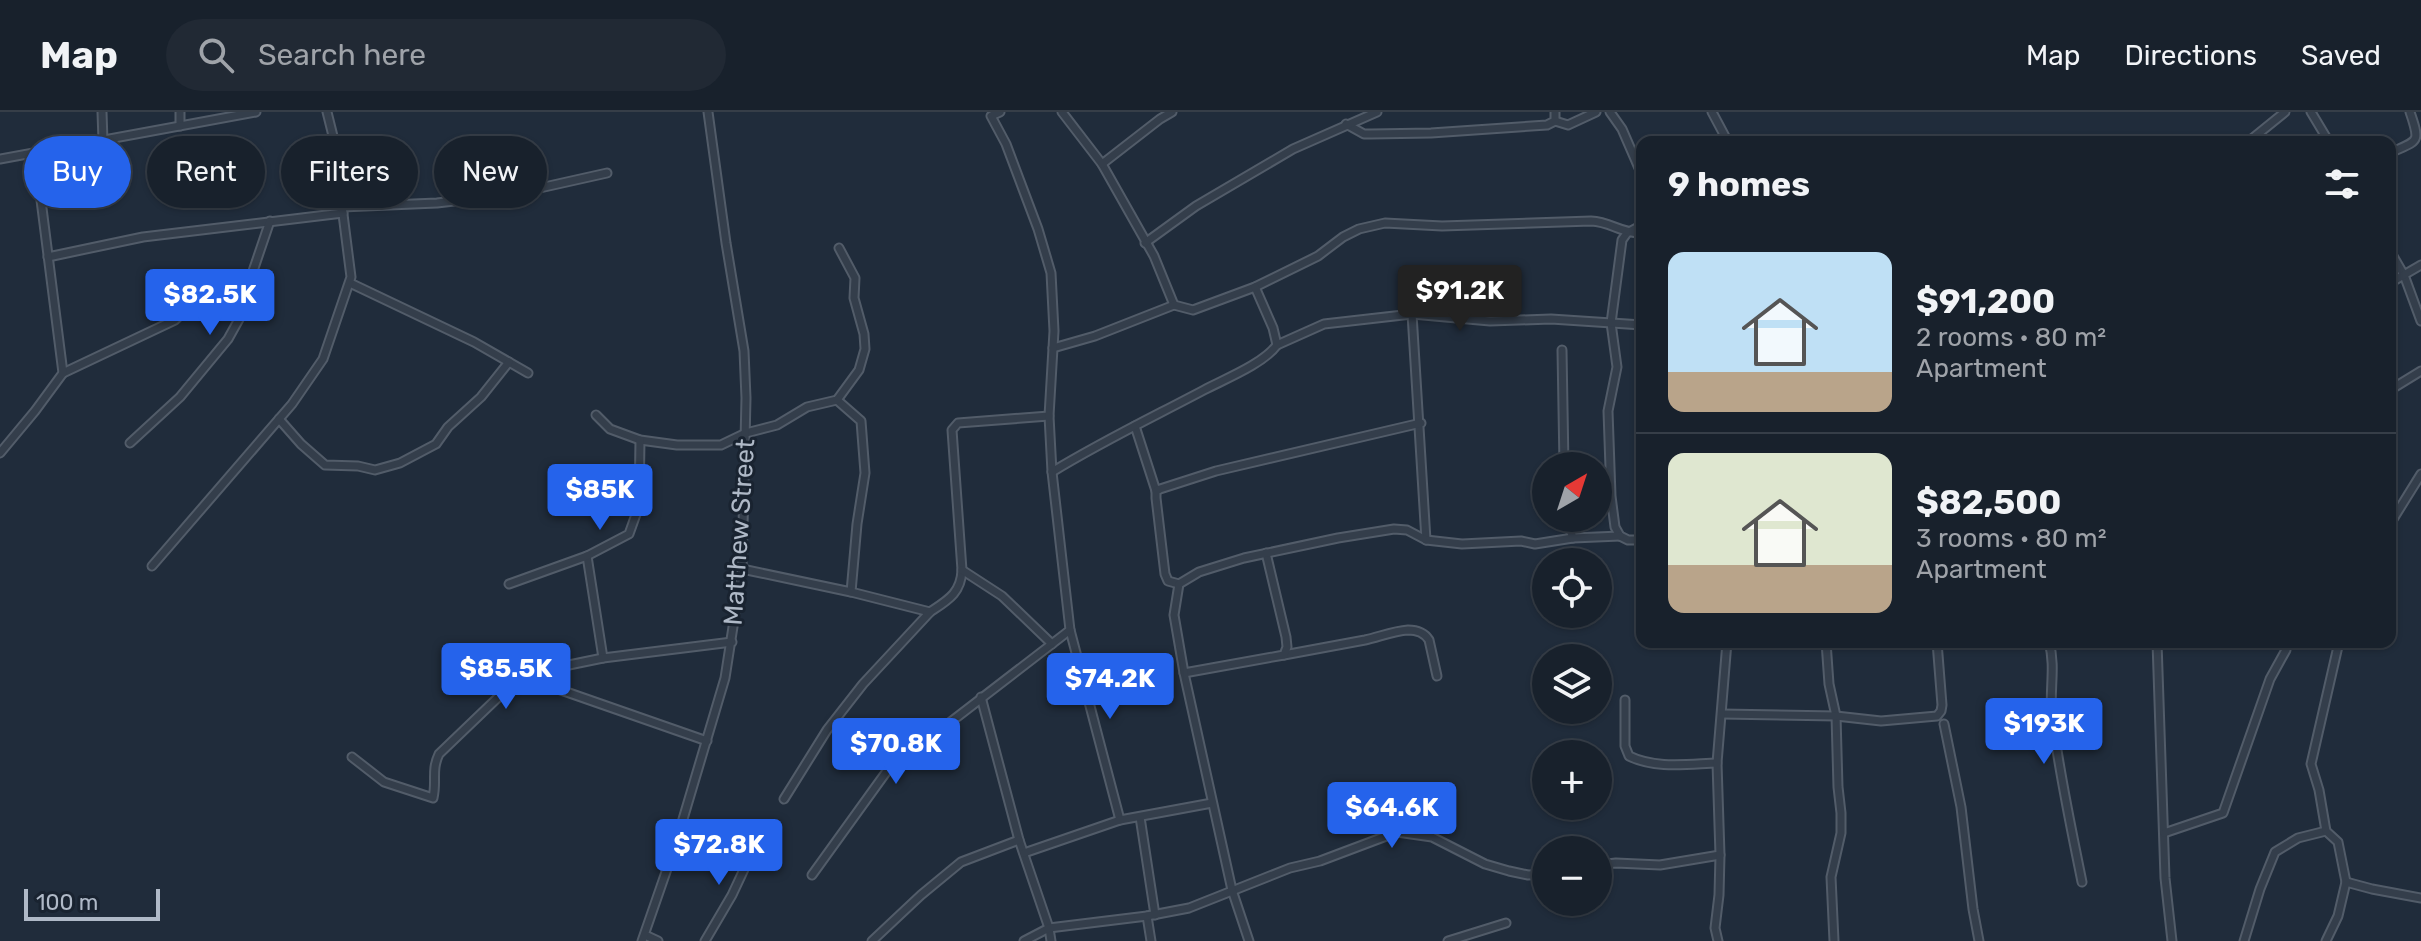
<!DOCTYPE html>
<meta charset="utf-8">
<style>
:root{--surface:#18212c;--page:#212934;--text:#f1f3f6;--muted:#9fa3a9;--line:#363e48;--accent:#2563eb}
body{margin:0;font-family:Rubik,sans-serif;background:var(--page);color:var(--text);height:100vh;display:flex;flex-direction:column;font-size:30px;white-space:nowrap}
*{box-sizing:border-box;margin:0}
p{font-size:26px;color:var(--muted)}
.icon{flex:none;width:44px;height:44px;fill:none;stroke:currentColor;stroke-width:2;stroke-linecap:round;stroke-linejoin:round}
.map{position:relative;flex:1;overflow:hidden}
.drawer{position:absolute;left:1636px;top:24px;width:760px;height:512px;display:flex;flex-direction:column;background:var(--surface);border-radius:16px;box-shadow:0 2px 6px #0004,0 0 0 2px var(--line)}
.drawer>*{flex:none}
.guide{position:absolute;left:24px;top:24px;width:760px;height:72px;display:flex;gap:16px}
.needle{width:52px;rotate:39deg}
.buttons{position:absolute;left:1532px;top:340px;display:grid;gap:16px}
.buttons a{display:grid;place-items:center;width:80px;height:80px;border-radius:50%;background:var(--surface);box-shadow:0 2px 6px #0004,0 0 0 2px var(--line);font-size:40px}
.scale{position:absolute;left:24px;bottom:20px;width:136px;box-sizing:border-box;padding-left:8px;border:4px solid #afb9c7;border-top:0;font-size:22px;line-height:28px;white-space:nowrap;color:#afb9c7;-webkit-text-stroke:6px #192330;paint-order:stroke}
.price{position:absolute;translate:-50% -68px;padding:0 18px;border-radius:8px;background:var(--accent);color:#fff;font-size:26px;line-height:52px;filter:drop-shadow(0 2px 4px #0008)}
.price::after{content:'';position:absolute;left:50%;top:48px;width:24px;height:18px;margin-left:-12px;background:inherit;clip-path:polygon(0 0,100% 0,50% 100%)}
.price.on{background:#222;color:#fff}
ul{padding:0;list-style:none}
li{display:flex;align-items:center;gap:24px;height:200px;padding:0 32px}
li+li{border-top:2px solid var(--line)}
li span{display:grid;place-items:center;flex:none;width:224px;height:160px;border-radius:16px;color:#555}
li>.icon{margin-inline-start:auto}
span .icon{width:96px;height:96px;fill:#fffc;stroke-width:1}
li b{font-size:34px}
h2{display:flex;justify-content:space-between;align-items:center;height:96px;padding:0 32px;font-size:34px}
.pill{padding:0 28px;border-radius:36px;background:var(--surface);box-shadow:0 2px 6px #0004,0 0 0 2px var(--line);font-size:28px;line-height:72px}
.pill.on{background:var(--accent);color:#fff}
header{display:flex;align-items:center;gap:48px;box-sizing:border-box;height:112px;padding:0 40px;background:var(--surface);border-bottom:2px solid var(--line)}
header strong{font-size:38px}
nav{display:flex;gap:44px;margin-inline-start:auto;font-size:28px}
.search{width:560px;height:72px;background:var(--page);display:flex;align-items:center;gap:20px;box-sizing:border-box;padding:0 28px;border-radius:44px;color:var(--muted);font-size:30px}
.map>svg:first-child{display:block}
.lines{fill:none;stroke-linecap:round;stroke-linejoin:round}
.street-casing{stroke:#525c69;stroke-width:11}
.street{stroke:#343e4b;stroke-width:7}
.labels{text-anchor:middle;stroke-width:6;stroke-linejoin:round;paint-order:stroke}
.street-label{font-size:26px;fill:#afb9c7;stroke:#192330}
</style>
<header>
<strong>Map</strong>
<div class="search"><svg class="icon" aria-label="search" viewBox="0 0 24 24"><circle cx="10" cy="10" r="6"/><path d="M15 15l6 6"/></svg>Search here</div>
<nav><a>Map</a><a>Directions</a><a>Saved</a></nav>
</header>
<div class="map">
<svg width="2421" height="829" viewBox="0 0 2421 829">
<rect width="100%" height="100%" fill="#202c3b"/>
<g class="lines">
<g class="street-casing">
<g id="street">
<polyline points="102,0 103,29"/>
<polyline points="180,0 180,14"/>
<polyline points="1062,0 1102,52 1154,144 1174,193"/>
<polyline points="1610,0 1622,17 1642,63"/>
<polyline points="1712,0 1728,30"/>
<polyline points="2311,0 2329,30"/>
<polyline points="1555,9 1568,13 1596,0"/>
<polyline points="1346,12 1364,22 1371,22 1431,21 1547,13 1555,9 1555,0"/>
<polyline points="2248,30 2285,0"/>
<path d="M2390,41C2418,28 2421,32 2410,0"/>
<polyline points="0,47 256,0"/>
<polyline points="1102,52 1160,7 1172,0"/>
<polyline points="342,95 437,91 513,82 607,61"/>
<polyline points="1642,113 1627,121 1622,128 1611,211 1617,255 1608,299 1611,384 1615,415 1620,424 1628,428 1642,428"/>
<polyline points="1145,131 1196,94 1293,37 1377,0"/>
<polyline points="2390,139 2404,163 2421,209"/>
<polyline points="48,145 143,125 343,101"/>
<polyline points="350,171 474,230 528,261"/>
<polyline points="2390,171 2421,153"/>
<polyline points="1412,202 1426,428"/>
<polyline points="1277,233 1324,212 1412,202 1490,209 1551,207 1642,213"/>
<path d="M1053,236L1095,224L1174,193L1193,198L1255,175L1318,144L1343,125L1359,117L1385,111L1442,114L1591,109C1612,110 1619,121 1642,121"/>
<polyline points="1562,238 1564,354"/>
<polyline points="63,261 175,208 194,190 252,162"/>
<polyline points="2390,278 2421,259"/>
<polyline points="837,288 861,309 865,361 857,412 851,480"/>
<polyline points="596,303 610,317 640,328 677,333 721,333 746,321 777,313 807,295 837,288 859,258 865,237 864,222 854,186 855,166 839,136"/>
<polyline points="279,307 301,332 325,353 358,354 375,358 400,351 436,332 448,315 481,285 509,250"/>
<polyline points="1135,314 1156,379"/>
<polyline points="130,331 180,285 228,227 243,200 252,162 270,109"/>
<polyline points="0,341 35,299 63,261 35,41"/>
<path d="M1052,360C1101,330 1153,305 1204,278C1225,267 1263,252 1277,233L1273,216L1255,175"/>
<polyline points="1566,406 1573,426"/>
<polyline points="2390,412 2421,362"/>
<polyline points="587,444 603,546"/>
<polyline points="152,454 292,292 323,247 351,165 333,24 327,0"/>
<path d="M742,457L851,480L930,500C948,488 961,481 962,458L952,318L958,311L1049,304"/>
<polyline points="962,458 1002,484 1052,532"/>
<polyline points="509,472 587,444 629,422 639,394 640,328"/>
<polyline points="1179,472 1168,469 1165,462 1156,386 1156,379 1160,377 1216,359 1421,311"/>
<polyline points="1070,518 1120,708"/>
<polyline points="1826,530 1829,572 1836,604 1838,675 1841,701 1841,721 1831,765 1834,829"/>
<path d="M2049,530C2056,555 2049,579 2052,604C2059,660 2071,715 2082,770"/>
<polyline points="2157,530 2165,766 2172,829"/>
<path d="M1284,543C1311,538 1338,533 1365,528C1379,525 1393,519 1408,518C1417,518 1424,520 1429,528L1437,564"/>
<polyline points="530,561 555,576 707,629"/>
<polyline points="1184,561 1284,543 1287,535 1286,525 1266,441"/>
<polyline points="981,585 1019,728 1049,816 1051,829"/>
<path d="M1625,588V634L1629,644C1655,657 1688,652 1717,651"/>
<polyline points="1722,602 1836,604 1881,609 1937,604 1941,599 1942,593 1937,530"/>
<polyline points="1944,612 1961,695 1973,797 1979,829"/>
<path d="M352,645L384,670L433,686C437,668 431,659 439,642L512,572L530,561L603,546L732,530"/>
<polyline points="784,687 827,618 863,572 930,500"/>
<polyline points="1140,705 1155,803"/>
<polyline points="2164,721 2223,701 2270,567 2286,538"/>
<polyline points="1024,741 1120,708 1212,691"/>
<polyline points="1598,753 1616,751 1660,753 1720,743"/>
<polyline points="812,763 887,659 1070,518 1052,360 1049,304 1054,219 1051,161 1038,117 1006,32 991,4 1000,0"/>
<polyline points="2346,770 2372,777 2421,786"/>
<polyline points="1147,804 1151,829"/>
<polyline points="645,823 658,829"/>
<polyline points="642,829 675,734 725,566 742,457 746,286 744,239 726,131 708,0"/>
<polyline points="705,829 732,783 755,734"/>
<polyline points="872,829 921,783 961,750 1019,728"/>
<polyline points="1024,829 1049,816 1147,804 1189,796 1290,756 1320,749 1397,720 1432,725 1485,752 1509,759 1528,763 1546,762"/>
<polyline points="1249,829 1232,778 1184,561 1174,503 1179,472 1199,460 1244,446 1338,426 1394,417 1407,418 1426,428 1462,432 1521,429 1535,432 1573,426 1620,424"/>
<polyline points="1448,829 1506,811"/>
<polyline points="1718,829 1715,816 1719,783 1720,743 1717,651 1727,530"/>
<polyline points="2244,829 2260,777 2275,740 2298,726 2326,719"/>
<polyline points="2326,829 2338,804 2346,770 2338,730 2326,719 2319,678 2311,652 2339,530"/>
</g>
</g>
<use href="#street" class="street"/>
</g>
<g class="labels">
<g class="street-label">
<text transform="translate(739 420) rotate(-86)" y="9">Matthew Street</text>
</g>
</g>
</svg>
<div class="buttons">
<a><svg class="needle" viewBox="-14 -14 28 28"><path d="M0-13l5 13h-10z" fill="#e53935"/><path d="M0 13l5-13h-10z" fill="#9fa3a9"/></svg></a>
<a><svg class="icon" aria-label="locate" viewBox="0 0 24 24"><circle cx="12" cy="12" r="6"/><path d="M12 2v4M12 18v4M2 12h4M18 12h4"/></svg></a>
<a><svg class="icon" aria-label="layers" viewBox="0 0 24 24"><path d="M12 4l9 5-9 5-9-5zM3 14l9 5 9-5"/></svg></a>
<a>+</a>
<a>−</a>
</div>
<div class="scale">100 m</div>
<b class="price on" style="left:1460px;top:221px">$91.2K</b>
<b class="price" style="left:210px;top:225px">$82.5K</b>
<b class="price" style="left:600px;top:420px">$85K</b>
<b class="price" style="left:506px;top:599px">$85.5K</b>
<b class="price" style="left:1110px;top:609px">$74.2K</b>
<b class="price" style="left:2044px;top:654px">$193K</b>
<b class="price" style="left:896px;top:674px">$70.8K</b>
<b class="price" style="left:1392px;top:738px">$64.6K</b>
<b class="price" style="left:719px;top:775px">$72.8K</b>
<div class="guide">
<a class="pill on">Buy</a>
<a class="pill">Rent</a>
<a class="pill">Filters</a>
<a class="pill">New</a>
</div>
<section class="drawer">
<h2>9 homes<svg class="icon" aria-label="filters" viewBox="0 0 24 24"><path d="M4 7h16M4 17h16"/><circle cx="9" cy="7" r="2"/><circle cx="15" cy="17" r="2"/></svg></h2>
<ul>
<li><span style="background:linear-gradient(#bfe0f5 75%,#b9a48a 0)"><svg class="icon" aria-label="home" viewBox="0 0 24 24"><path d="M3 11l9-7 9 7M6 9v11h12V9"/></svg></span><div><b>$91,200</b><p>2 rooms · 80 m²</p><p>Apartment</p></div></li>
<li><span style="background:linear-gradient(#dfe7d0 70%,#b9a48a 0)"><svg class="icon" aria-label="home" viewBox="0 0 24 24"><path d="M3 11l9-7 9 7M6 9v11h12V9"/></svg></span><div><b>$82,500</b><p>3 rooms · 80 m²</p><p>Apartment</p></div></li>
</ul>
</section>
</div>
